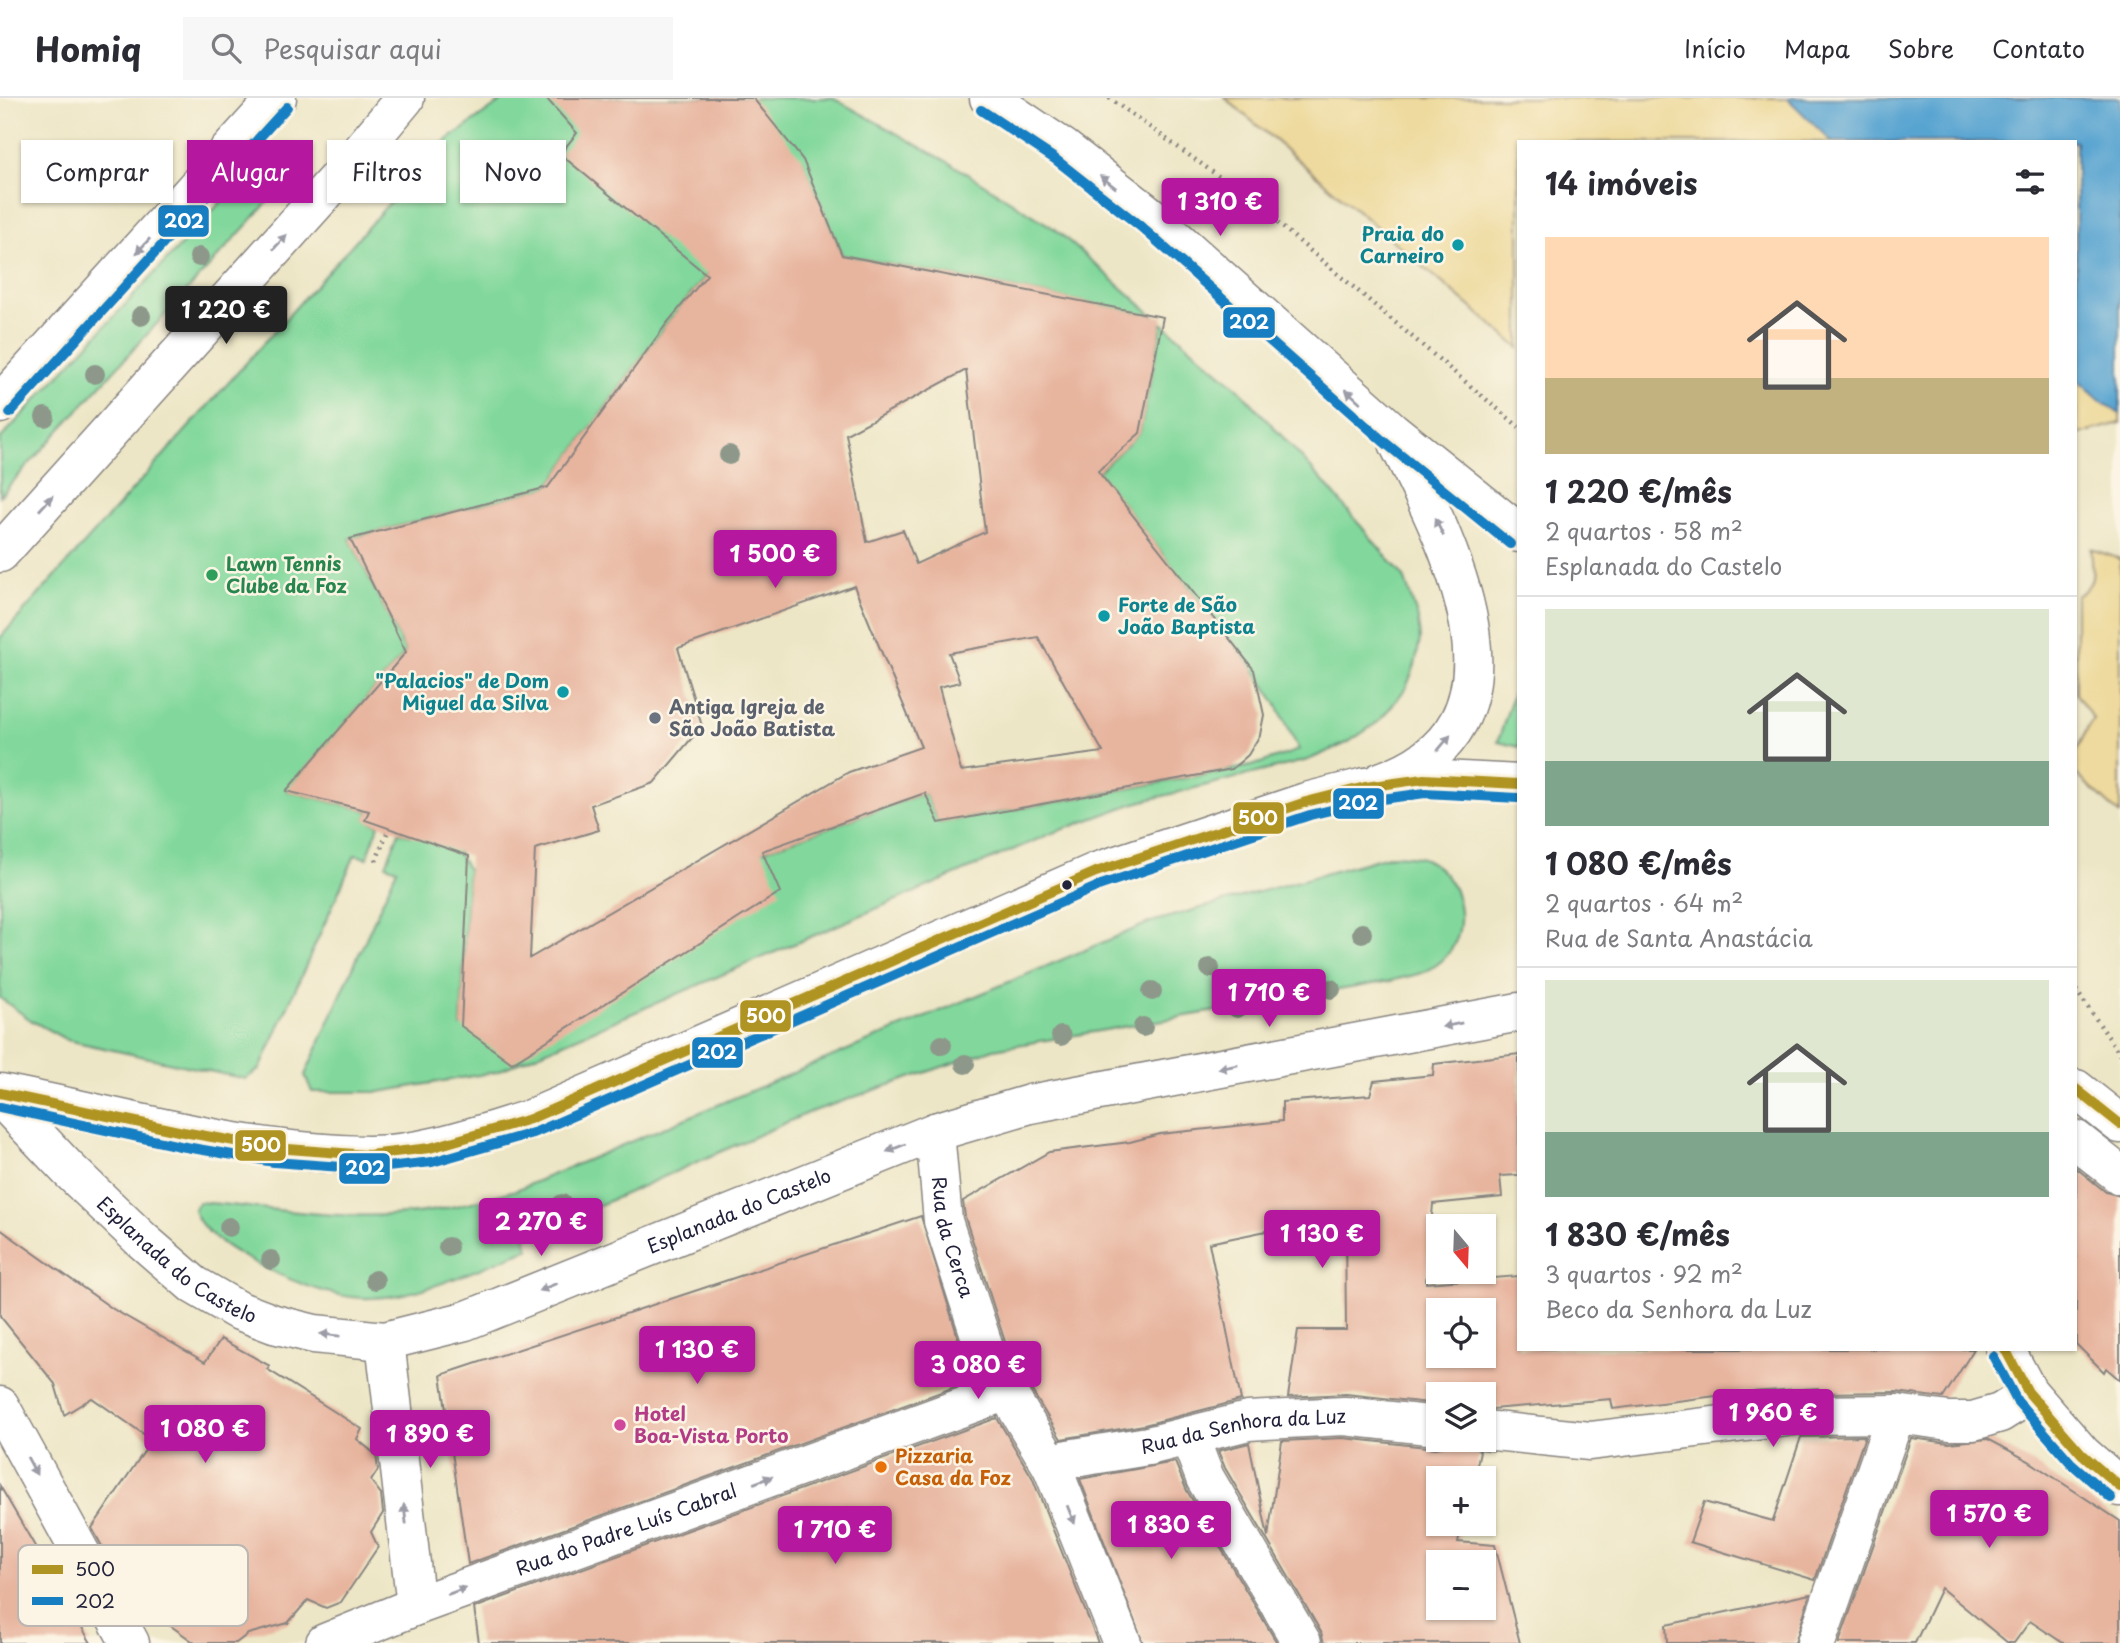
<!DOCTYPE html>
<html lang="pt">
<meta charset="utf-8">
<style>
:root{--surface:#fff;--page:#f7f7f7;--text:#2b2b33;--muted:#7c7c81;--line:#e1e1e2;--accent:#b5179e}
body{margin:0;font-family:"Playpen Sans",sans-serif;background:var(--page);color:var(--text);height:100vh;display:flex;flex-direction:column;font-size:26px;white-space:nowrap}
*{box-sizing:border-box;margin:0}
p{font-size:23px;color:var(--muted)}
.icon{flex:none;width:38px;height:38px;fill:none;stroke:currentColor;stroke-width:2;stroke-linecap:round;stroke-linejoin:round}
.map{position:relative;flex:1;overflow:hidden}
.side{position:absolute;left:1517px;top:42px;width:560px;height:1211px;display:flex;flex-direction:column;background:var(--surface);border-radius:0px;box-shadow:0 2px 5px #0004}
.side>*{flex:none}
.banner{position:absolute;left:21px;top:42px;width:665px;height:63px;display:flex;gap:14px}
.needle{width:46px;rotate:161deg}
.controls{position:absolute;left:1426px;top:1116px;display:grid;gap:14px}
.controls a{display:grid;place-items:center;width:70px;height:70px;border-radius:0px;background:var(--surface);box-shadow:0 2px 5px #0004;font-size:35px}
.price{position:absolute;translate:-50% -60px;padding:0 16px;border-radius:7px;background:var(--accent);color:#fff;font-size:23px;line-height:46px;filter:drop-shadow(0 2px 4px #0008)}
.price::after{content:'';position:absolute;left:50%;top:42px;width:21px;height:16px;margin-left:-10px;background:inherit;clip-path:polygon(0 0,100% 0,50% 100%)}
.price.selected{background:#222;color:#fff}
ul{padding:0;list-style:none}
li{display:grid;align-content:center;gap:14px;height:371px;padding:0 28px}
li+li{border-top:2px solid var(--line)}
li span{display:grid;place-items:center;height:217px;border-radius:0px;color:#555}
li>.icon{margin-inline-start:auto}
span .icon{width:126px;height:126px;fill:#fffc;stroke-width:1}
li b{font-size:30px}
h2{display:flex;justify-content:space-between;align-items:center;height:84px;padding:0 28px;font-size:30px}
.chip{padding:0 24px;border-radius:0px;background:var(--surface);box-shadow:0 2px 5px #0004;font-size:24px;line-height:63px}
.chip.selected{background:var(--accent);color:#fff}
header{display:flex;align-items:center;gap:42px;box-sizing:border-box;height:98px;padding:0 35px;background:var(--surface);border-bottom:2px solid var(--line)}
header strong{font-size:33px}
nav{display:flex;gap:38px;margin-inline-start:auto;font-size:24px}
.search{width:490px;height:63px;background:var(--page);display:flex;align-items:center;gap:18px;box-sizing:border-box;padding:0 24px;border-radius:0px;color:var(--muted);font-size:26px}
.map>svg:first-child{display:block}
.green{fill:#82d89c;stroke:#527d6c;stroke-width:2}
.sand{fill:#eeda9e;stroke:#887e6c;stroke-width:2}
.water{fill:#59a4d1;stroke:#3e6386;stroke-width:2}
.building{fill:#e7b49e;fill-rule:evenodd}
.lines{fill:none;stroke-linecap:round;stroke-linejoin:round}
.street-casing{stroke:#888480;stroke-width:41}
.secondary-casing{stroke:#888480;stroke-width:41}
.primary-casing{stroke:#888480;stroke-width:41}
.path{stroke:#888480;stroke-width:4.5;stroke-dasharray:2 5;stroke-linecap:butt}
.street{stroke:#fff;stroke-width:38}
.secondary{stroke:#fff;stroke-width:38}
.primary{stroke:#fff;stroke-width:38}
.bus-1-casing{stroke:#fcf5e5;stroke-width:16}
.bus-2-casing{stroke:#fcf5e5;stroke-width:16}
.bus-1{stroke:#b09423;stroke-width:10}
.bus-2{stroke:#187ec2;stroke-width:10}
.tree{fill:#8d988a}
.oneway{fill:#9c9ca7}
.culture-dot{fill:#0f9aa8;stroke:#fcf5e5;stroke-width:2.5}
.leisure-dot{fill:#2e9e5b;stroke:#fcf5e5;stroke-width:2.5}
.worship-dot{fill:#6b7280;stroke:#fcf5e5;stroke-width:2.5}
.bus-dot{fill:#22223b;stroke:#fcf5e5;stroke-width:2.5}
.hotel-dot{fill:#d1479c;stroke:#fcf5e5;stroke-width:2.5}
.food-dot{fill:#e8710a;stroke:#fcf5e5;stroke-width:2.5}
.labels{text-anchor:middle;stroke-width:5;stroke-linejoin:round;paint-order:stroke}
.culture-label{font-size:19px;font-weight:bold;fill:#0d838f;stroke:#fcf5e5;text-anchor:end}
.leisure-label{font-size:19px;font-weight:bold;fill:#27864d;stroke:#fcf5e5;text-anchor:start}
.worship-label{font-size:19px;font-weight:bold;fill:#5b616d;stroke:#fcf5e5;text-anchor:start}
.street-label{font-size:19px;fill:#22223b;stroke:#fcf5e5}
.hotel-label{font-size:19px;font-weight:bold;fill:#b23c85;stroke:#fcf5e5;text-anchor:start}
.food-label{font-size:19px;font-weight:bold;fill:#c56008;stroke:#fcf5e5;text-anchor:start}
.key{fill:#fcf5e5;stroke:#bbb6b2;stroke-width:2}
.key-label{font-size:19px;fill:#22223b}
.line-badge{stroke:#fcf5e5;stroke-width:2.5}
.badge-label{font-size:19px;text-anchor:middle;font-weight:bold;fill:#fff}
</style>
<header>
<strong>Homiq</strong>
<div class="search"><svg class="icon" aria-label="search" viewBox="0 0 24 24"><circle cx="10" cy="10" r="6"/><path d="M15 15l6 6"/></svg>Pesquisar aqui</div>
<nav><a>Início</a><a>Mapa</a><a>Sobre</a><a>Contato</a></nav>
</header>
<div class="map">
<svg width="2120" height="1545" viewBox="0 0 2120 1545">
<rect width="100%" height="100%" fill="#fcf5e5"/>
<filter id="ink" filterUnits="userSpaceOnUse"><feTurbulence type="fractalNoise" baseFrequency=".0143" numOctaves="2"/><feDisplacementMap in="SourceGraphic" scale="14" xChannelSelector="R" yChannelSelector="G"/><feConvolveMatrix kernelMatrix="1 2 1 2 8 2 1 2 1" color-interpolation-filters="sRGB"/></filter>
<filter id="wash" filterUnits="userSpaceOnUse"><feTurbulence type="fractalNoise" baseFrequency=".00686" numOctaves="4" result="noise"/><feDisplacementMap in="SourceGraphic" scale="28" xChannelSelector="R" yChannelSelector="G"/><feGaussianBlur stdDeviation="1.57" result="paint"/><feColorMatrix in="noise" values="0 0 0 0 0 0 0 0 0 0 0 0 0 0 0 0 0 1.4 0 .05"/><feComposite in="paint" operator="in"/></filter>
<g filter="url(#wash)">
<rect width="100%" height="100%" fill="#ede6c6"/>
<g class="green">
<polygon points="506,0 833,0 950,65 1055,131 1154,218 842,157 802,62 667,225 548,389 350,441 406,554 287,693 369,713 366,721 379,727 367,760 355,757 260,971 245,981 67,942 32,923 0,900 0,540 442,46"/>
<polygon points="273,48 285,48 294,55 295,74 0,398 0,341"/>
<polygon points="1162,225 1238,290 1321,381 1404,479 1418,521 1420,542 1415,567 1406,590 1391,609 1378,624 1347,645 1308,662 1135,705 1050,736 496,974 380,994 312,994 305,977 397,771 386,767 399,734 411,738 438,722 468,772 461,928 762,753 925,695 939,725 1252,668 1299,652 1276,605 1254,572 1098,374 1140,334"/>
<polygon points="1519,576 1519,649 1498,644"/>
<path d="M1392,757C1402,758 1416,757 1425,761C1469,782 1474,850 1428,872C1417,878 1403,879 1391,883L994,951L808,1015L525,1140L529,1151C480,1169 426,1198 372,1200C333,1202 280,1179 246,1160C229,1151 198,1131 194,1111L199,1104C268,1110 337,1122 406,1116C444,1113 480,1102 516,1092L1151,824Z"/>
</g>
<g class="sand">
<polygon points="1225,0 1787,0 1832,44 1519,44 1519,250"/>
<polygon points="2076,281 2103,305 2120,315 2120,325 2076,337"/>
<path d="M2091,451L2120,461V717L2076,676V653L2093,620L2076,596V498C2097,488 2093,472 2091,451Z"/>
</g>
<polygon class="water" points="1787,0 2120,0 2120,315 2103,305 2076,281 2076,44 1832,44"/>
<g id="blocks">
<g class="building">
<path d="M546,0H753L803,62L842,157L1163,219L1140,335L1098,373L1254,572L1264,617L1260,637L1248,657L1232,671L939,725L925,695L762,753L780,794L512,965L461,928L469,758L365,722L369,713L286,693L406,554L350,441L548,389L667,225L707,177L560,56L577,35ZM966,272L985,434L916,466L903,432L867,444L846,336ZM854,488L921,649L849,674L530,860L535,751L599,732L591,707L654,685L702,628L678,550ZM1038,539L1103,654L961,673L939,589L960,584L949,555Z"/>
<path d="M1519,956V1077L1500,1078L1502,1099L1433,1106L1426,1185L1519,1178V1251H1974L1943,1300L1896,1294L1817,1295L1818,1290L1748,1294L1613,1311L1611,1301L1491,1311H1484V1297H1438V1306L1346,1296L1288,1299L1298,1232H1346L1345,1122L1266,1133L1209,1145L1241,1302L1144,1327L1061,1341L1008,1253L965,1119L963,1103L1049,1054L1130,1044L1160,1036L1282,1023V1004L1370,997L1374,983L1433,977L1434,966ZM1438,1213H1484V1258H1438Z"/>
<polygon points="2076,1070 2106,1094 2120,1098 2120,1282 2106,1270 2104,1274 2076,1246"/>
<polygon points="921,1118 967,1269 974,1282 468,1466 441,1277"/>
<polygon points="0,1131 113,1211 205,1264 221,1241 270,1268 267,1271 362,1331 357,1341 376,1357 378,1372 371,1383 381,1396 383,1415 371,1434 378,1449 341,1504 326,1510 308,1502 288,1525 248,1536 236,1545 195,1545 130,1499 92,1430 152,1342 92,1300 64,1317 55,1286 0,1218"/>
<polygon points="997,1320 1032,1379 1098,1545 479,1545 474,1510"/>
<polygon points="1865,1338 1815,1482 1690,1444 1704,1404 1773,1423 1801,1339"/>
<path d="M1343,1340L1436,1350L1446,1348L1454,1342H1465L1480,1353L1474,1381H1438V1426H1462L1458,1444L1495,1447L1520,1545H1324L1321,1534L1225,1370L1218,1353L1249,1345L1268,1439L1282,1343ZM1438,1465H1484V1510H1438Z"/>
<polygon points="1911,1340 1949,1345 1988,1341 2029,1363 2120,1423 2120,1545 2063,1545 2030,1523 2014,1545 2008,1545 1941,1490 1915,1545 1839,1545"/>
<polygon points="1175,1364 1186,1391 1277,1545 1143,1545 1080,1381"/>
<polygon points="0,1388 91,1545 0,1545"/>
<polygon points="1810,1496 1795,1545 1667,1545 1666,1527"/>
</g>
</g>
</g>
<g filter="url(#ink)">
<use href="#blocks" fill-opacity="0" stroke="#888480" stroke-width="2"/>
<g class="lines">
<g class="street-casing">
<g id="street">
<polyline points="989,0 1063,50 1149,117 1392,333 1519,435"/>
<polyline points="0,306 277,0"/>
<polyline points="0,455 345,72 405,0"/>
<path d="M1380,684C1544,628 1450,449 1398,345"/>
<path id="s1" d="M0,999L68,1071L142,1142L194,1187L237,1212L274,1226L314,1236L385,1243L465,1223L935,1034L1030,1006L1519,914"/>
<path id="s2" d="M935,1034L943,1123L988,1262L1052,1369L1122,1545"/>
<polyline points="2076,1042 2120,1077"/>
<polyline points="385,1243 416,1508"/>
<polyline points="0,1308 130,1545"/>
<polyline points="1484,1332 1590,1343 1803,1317 1896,1316 1949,1323 1973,1323 2000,1315 2024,1300 2028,1294"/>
<polyline points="1189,1338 1205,1380 1302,1545"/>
<path id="s3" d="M1052,1369L1068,1361L1148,1348L1248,1323L1344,1318L1438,1328"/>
<path id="s4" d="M325,1545L416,1508L1007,1293"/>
<polyline points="1816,1545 1896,1316"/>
</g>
</g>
<g class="secondary-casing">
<polyline id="secondary" points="2005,1251 2028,1294 2082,1356 2120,1389"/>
</g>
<g class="primary-casing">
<g id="primary">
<polyline points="2076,991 2120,1026"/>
<path d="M0,995C121,1018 244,1056 368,1057C423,1057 478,1037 530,1021L1096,774L1306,704L1365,689L1424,681L1519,686"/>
</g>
</g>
<g class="path">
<polyline points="1109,0 1242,95 1519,329"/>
<polyline points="376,763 389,730"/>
<polyline points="2076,892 2120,956"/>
</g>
<use href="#street" class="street"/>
<use href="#secondary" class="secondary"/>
<use href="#primary" class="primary"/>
<g class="bus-1-casing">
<g id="bus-1">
<polyline points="2076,991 2120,1026"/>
<polyline points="0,995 183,1034 275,1050 368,1057 430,1050 530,1021 1096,774 1306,704 1365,689 1424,681 1519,686"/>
<polyline points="2005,1251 2028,1294 2082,1356 2120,1389"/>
</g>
</g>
<g class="bus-2-casing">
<g id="bus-2">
<polyline points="981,12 1055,61 1140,128 1383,343 1510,446"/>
<polyline points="10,315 287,9"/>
<polyline points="0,1009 180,1048 274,1064 369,1071 432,1064 536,1034 1101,787 1310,717 1368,703 1425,695 1518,700"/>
<polyline points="1993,1258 2017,1303 2071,1365 2111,1400"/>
</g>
</g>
<use href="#bus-1" class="bus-1"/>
<use href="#bus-2" class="bus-2"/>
</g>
<g class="tree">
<circle cx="275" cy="73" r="10"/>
<circle cx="199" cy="159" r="10"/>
<circle cx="141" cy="218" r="10"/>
<circle cx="95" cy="276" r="10"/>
<circle cx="45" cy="319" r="10"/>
<circle cx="729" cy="357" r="10"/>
<circle cx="1362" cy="835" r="10"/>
<circle cx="1210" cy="870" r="10"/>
<circle cx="1331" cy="891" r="10"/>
<circle cx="1152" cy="893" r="10"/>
<circle cx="1237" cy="910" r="10"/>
<circle cx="1143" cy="929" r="10"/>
<circle cx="1061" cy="938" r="10"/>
<circle cx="942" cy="947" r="10"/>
<circle cx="965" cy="966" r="10"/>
<circle cx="562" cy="1106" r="10"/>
<circle cx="229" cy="1129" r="10"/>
<circle cx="448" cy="1149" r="10"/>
<circle cx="271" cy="1162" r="10"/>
<circle cx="375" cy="1182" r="10"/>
</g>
<defs><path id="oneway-solid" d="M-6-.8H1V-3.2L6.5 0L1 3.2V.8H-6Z" transform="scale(1.75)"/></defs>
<g class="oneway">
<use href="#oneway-solid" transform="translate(1108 84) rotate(-142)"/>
<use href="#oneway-solid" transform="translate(280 144) rotate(-48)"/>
<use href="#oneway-solid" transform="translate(143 148) rotate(132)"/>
<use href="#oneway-solid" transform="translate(1353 298) rotate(-138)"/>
<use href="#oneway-solid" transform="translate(46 405) rotate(-48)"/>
<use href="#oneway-solid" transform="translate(1439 429) rotate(-116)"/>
<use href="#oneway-solid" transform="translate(1444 645) rotate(-50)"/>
<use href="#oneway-solid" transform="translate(1452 927) rotate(169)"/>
<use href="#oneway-solid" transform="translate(1228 969) rotate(169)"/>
<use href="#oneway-solid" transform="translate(896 1050) rotate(158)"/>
<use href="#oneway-solid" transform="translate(548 1189) rotate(158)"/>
<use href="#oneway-solid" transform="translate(330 1237) rotate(-174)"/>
<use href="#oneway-solid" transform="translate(32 1368) rotate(62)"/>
<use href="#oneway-solid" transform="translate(763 1382) rotate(-20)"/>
<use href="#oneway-solid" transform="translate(405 1416) rotate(-97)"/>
<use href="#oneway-solid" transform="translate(1071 1417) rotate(68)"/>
<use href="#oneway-solid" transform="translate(457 1493) rotate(-20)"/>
</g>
</g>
<g class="culture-dot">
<circle cx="1458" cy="147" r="7"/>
<circle cx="1104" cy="518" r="7"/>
<circle cx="563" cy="594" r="7"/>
</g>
<circle class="leisure-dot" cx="212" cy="477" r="7"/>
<circle class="worship-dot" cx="655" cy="620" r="7"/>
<circle class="bus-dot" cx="1067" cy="787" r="6"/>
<circle class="hotel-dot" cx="620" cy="1327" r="7"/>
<circle class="food-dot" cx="881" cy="1369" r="7"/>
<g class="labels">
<g class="culture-label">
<text x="1444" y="143">Praia do<tspan x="1444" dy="22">Carneiro</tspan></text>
<text x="1118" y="514" text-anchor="start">Forte de São<tspan x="1118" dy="22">João Baptista</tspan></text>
<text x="549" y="590">"Palacios" de Dom<tspan x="549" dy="22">Miguel da Silva</tspan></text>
</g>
<g class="leisure-label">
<text x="226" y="473">Lawn Tennis<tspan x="226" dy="22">Clube da Foz</tspan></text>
</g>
<g class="worship-label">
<text x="669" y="616">Antiga Igreja de<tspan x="669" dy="22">São João Batista</tspan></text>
</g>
<g class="street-label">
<text dy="7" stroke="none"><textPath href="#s1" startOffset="850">Esplanada do Castelo</textPath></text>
<text dy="7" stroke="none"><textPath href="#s2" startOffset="107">Rua da Cerca</textPath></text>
<text dy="7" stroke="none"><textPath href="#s1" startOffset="242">Esplanada do Castelo</textPath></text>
<text dy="7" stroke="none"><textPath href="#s3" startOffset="196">Rua da Senhora da Luz</textPath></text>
<text dy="7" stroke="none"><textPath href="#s4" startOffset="322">Rua do Padre Luís Cabral</textPath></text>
</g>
<g class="hotel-label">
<text x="634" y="1323">Hotel<tspan x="634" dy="22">Boa-Vista Porto</tspan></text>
</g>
<g class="food-label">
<text x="895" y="1365">Pizzaria<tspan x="895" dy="22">Casa da Foz</tspan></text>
</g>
</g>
<rect x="18" y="1447" width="230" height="81" rx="10" class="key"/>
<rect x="32" y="1467" width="31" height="9" fill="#b09423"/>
<rect x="32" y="1499" width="31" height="8" fill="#187ec2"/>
<g class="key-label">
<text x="75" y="1478">500</text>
<text x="75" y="1510">202</text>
</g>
<g class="line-badge">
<rect x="157" y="106" width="53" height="34" rx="7" fill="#187ec2"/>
<rect x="1222" y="208" width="54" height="33" rx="7" fill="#187ec2"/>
<rect x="1332" y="689" width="53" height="33" rx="7" fill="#187ec2"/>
<rect x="1232" y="703" width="53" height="34" rx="7" fill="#b09423"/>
<rect x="739" y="901" width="53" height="34" rx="7" fill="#b09423"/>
<rect x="691" y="938" width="53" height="33" rx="7" fill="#187ec2"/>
<rect x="234" y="1031" width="53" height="33" rx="7" fill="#b09423"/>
<rect x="338" y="1054" width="53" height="33" rx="7" fill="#187ec2"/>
</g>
<g class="badge-label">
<text x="184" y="130">202</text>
<text x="1249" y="231">202</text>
<text x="1358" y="712">202</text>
<text x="1258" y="727">500</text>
<text x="766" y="925">500</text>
<text x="717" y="961">202</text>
<text x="261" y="1054">500</text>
<text x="365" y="1077">202</text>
</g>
</svg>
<div class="controls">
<a><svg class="needle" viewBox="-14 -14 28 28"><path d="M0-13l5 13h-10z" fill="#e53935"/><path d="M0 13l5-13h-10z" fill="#7c7c81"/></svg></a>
<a><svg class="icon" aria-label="locate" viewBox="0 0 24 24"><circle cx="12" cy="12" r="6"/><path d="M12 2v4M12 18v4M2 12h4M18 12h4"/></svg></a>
<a><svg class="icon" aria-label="layers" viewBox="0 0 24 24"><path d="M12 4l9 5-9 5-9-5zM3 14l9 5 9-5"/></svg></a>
<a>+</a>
<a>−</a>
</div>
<b class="price" style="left:1220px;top:140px">1 310 €</b>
<b class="price selected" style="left:226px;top:248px">1 220 €</b>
<b class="price" style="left:775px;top:492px">1 500 €</b>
<b class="price" style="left:1269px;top:931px">1 710 €</b>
<b class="price" style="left:541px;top:1160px">2 270 €</b>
<b class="price" style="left:1322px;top:1172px">1 130 €</b>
<b class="price" style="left:697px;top:1288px">1 130 €</b>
<b class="price" style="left:978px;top:1303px">3 080 €</b>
<b class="price" style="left:1773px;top:1351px">1 960 €</b>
<b class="price" style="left:205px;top:1367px">1 080 €</b>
<b class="price" style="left:430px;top:1372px">1 890 €</b>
<b class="price" style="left:1989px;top:1452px">1 570 €</b>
<b class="price" style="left:1171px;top:1463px">1 830 €</b>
<b class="price" style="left:835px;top:1468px">1 710 €</b>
<div class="banner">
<a class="chip">Comprar</a>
<a class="chip selected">Alugar</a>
<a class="chip">Filtros</a>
<a class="chip">Novo</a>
</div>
<section class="side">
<h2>14 imóveis<svg class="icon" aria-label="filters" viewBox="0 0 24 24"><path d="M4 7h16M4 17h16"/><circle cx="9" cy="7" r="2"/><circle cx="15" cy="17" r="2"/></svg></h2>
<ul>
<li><span style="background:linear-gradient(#ffd9b3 65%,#c2b280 0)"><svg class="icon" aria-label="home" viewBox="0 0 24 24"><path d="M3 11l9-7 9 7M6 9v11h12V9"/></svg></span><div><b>1 220 €/mês</b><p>2 quartos · 58 m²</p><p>Esplanada do Castelo</p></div></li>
<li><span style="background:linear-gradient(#dfe7d0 70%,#7fa58c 0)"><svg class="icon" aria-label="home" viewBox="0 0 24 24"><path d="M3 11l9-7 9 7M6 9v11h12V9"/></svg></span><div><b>1 080 €/mês</b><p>2 quartos · 64 m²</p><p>Rua de Santa Anastácia</p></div></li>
<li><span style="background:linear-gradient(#dfe7d0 70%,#7fa58c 0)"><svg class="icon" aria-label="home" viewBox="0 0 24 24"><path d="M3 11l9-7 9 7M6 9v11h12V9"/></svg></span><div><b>1 830 €/mês</b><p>3 quartos · 92 m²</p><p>Beco da Senhora da Luz</p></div></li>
</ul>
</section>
</div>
